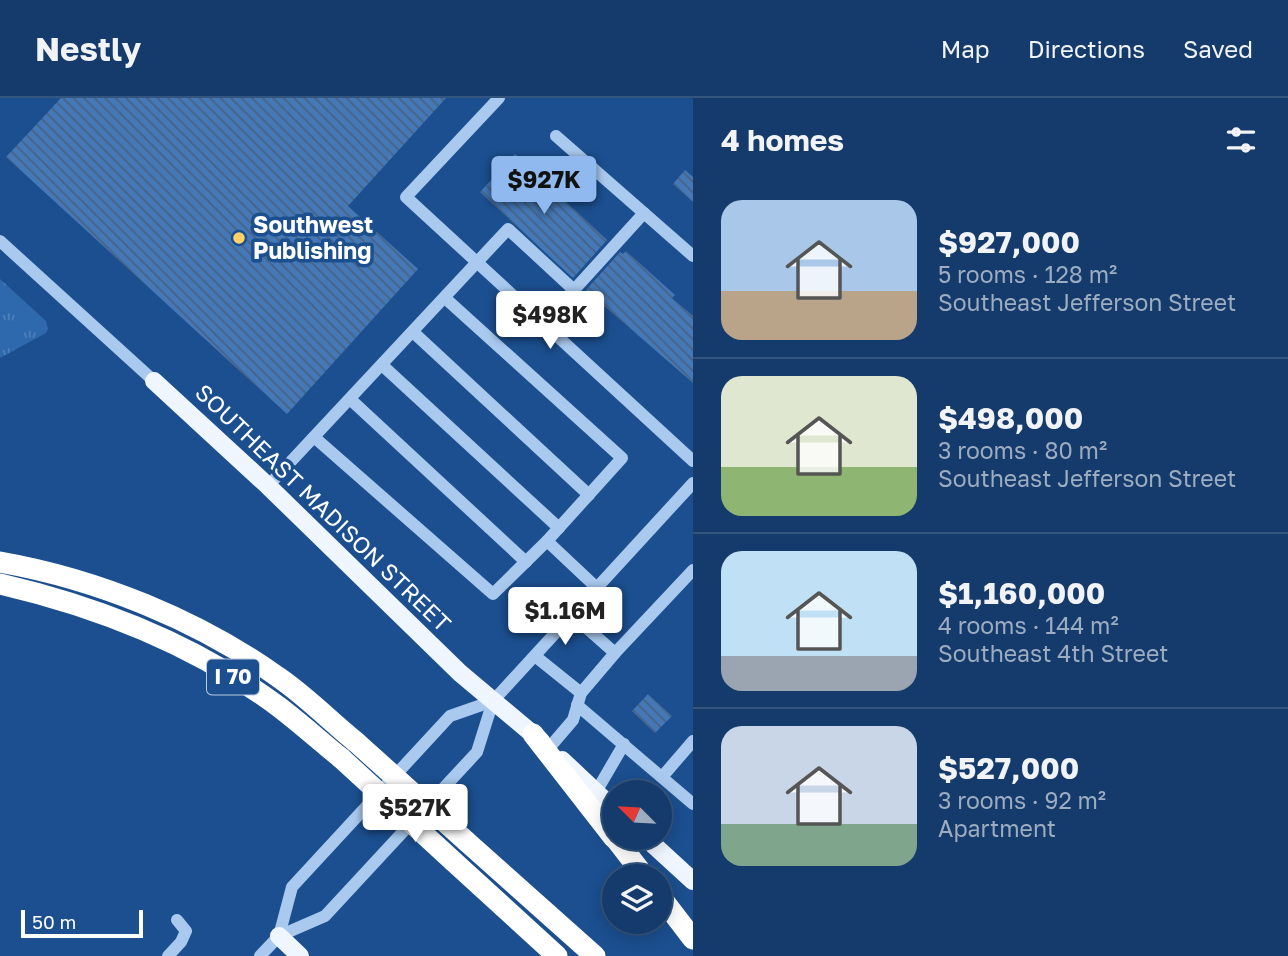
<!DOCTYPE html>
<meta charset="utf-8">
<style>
:root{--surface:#143b6b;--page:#1d4271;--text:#f1f3f6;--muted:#9dadc1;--line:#33557e;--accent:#90b9f0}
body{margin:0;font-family:"Golos Text",sans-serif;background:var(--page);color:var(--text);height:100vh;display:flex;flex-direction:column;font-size:26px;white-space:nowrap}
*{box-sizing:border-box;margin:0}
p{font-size:23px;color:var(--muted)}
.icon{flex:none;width:38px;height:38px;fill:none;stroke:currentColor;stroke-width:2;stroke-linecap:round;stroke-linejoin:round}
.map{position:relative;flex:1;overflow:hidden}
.panel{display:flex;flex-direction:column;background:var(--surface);width:595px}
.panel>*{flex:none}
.needle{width:46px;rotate:294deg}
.tools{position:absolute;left:602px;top:682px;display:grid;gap:14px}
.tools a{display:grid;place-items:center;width:70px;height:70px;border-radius:50%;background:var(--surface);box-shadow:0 4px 18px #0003,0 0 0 2px var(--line);font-size:35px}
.scale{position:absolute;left:21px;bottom:18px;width:122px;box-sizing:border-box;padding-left:7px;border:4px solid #fff;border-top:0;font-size:19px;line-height:24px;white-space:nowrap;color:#fff;-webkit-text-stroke:5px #1b4f8f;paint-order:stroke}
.price{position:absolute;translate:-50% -60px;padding:0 16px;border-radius:7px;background:#fff;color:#222;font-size:23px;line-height:46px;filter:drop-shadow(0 2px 4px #0008)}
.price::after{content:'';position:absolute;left:50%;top:42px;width:21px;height:16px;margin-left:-10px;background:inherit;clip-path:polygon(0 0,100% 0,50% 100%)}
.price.selected{background:var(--accent);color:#111}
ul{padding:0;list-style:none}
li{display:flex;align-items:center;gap:21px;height:175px;padding:0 28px}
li+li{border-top:2px solid var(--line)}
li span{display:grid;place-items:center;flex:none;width:196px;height:140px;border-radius:21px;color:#555}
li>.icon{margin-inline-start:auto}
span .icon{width:84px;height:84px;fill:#fffc;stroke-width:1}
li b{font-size:30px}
h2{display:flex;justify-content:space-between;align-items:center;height:84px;padding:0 28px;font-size:30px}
header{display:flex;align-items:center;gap:42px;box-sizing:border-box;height:98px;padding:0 35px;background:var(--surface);border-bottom:2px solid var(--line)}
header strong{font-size:33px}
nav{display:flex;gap:38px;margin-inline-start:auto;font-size:24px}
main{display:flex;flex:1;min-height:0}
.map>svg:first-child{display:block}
.park{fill:url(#park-tufts)}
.building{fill:url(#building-back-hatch)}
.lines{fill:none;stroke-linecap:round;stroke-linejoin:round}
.minor{stroke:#a9c9ee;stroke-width:12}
.major{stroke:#f0f6ff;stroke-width:18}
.highway{stroke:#fff;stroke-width:21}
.highway-bridge{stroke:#fff;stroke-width:21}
.poi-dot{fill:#ffd166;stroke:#1b4f8f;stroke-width:2.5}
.labels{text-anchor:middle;stroke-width:7;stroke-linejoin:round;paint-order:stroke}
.shield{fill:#1b4f8f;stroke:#bbcadd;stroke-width:2}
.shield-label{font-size:21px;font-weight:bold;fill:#fff}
.poi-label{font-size:23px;font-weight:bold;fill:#fff;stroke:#1b4f8f;text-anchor:start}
.street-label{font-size:23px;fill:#fff;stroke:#1b4f8f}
</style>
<header>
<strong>Nestly</strong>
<nav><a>Map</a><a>Directions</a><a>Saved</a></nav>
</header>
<main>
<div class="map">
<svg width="693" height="858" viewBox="0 0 693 858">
<defs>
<pattern id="park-tufts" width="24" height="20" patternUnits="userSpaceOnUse" patternTransform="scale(1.75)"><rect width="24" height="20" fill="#2e69ad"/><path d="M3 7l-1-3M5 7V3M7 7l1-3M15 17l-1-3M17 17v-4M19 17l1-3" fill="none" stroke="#4d80b9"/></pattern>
<pattern id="building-back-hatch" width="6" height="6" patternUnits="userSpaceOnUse" patternTransform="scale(1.75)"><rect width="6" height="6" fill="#4478b7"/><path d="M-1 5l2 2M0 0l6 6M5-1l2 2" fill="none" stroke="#486282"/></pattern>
</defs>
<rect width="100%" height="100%" fill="#1b4f8f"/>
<polygon class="park" points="0,181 46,223 48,231 46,235 0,260"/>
<g class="building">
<polygon points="61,0 446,0 348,108 418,171 287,316 6,59"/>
<polygon points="515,56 607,142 573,180 480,94"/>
<polygon points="685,72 693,79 693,104 673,86"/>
<polygon points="626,153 675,197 672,200 693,218 693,285 586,192 620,154 623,156"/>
<polygon points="648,596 672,618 655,635 632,613"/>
</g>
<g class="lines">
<g class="minor">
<polyline points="499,0 406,99 693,363"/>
<polyline points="556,38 693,158"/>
<polyline points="0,143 154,283"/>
<polyline points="445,200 622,360 547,443"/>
<polyline points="544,225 644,115"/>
<polyline points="413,234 589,397"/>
<polyline points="382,267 559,430"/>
<polyline points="350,301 526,464"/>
<polyline points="314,339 493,496 547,443 597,490"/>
<polyline points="268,388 508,131 574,192"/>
<polyline points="572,517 615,555"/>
<polyline points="535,558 581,595"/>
<polyline points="577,607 693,706"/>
<polyline points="549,650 573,622 581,595 615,555 693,472"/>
<polyline points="662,679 693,643"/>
<polyline points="596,694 624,646"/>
<polyline points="279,838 292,789 450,618 493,603"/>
<polyline points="168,858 181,844 186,833 177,822"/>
<polyline points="260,858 279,838 325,818 477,654 493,603 693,385"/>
</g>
<g class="major">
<polyline points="154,283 268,388 460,575 541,643"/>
<polyline points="562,662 614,711"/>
<polyline points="646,740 693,783"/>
<polyline points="279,838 300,858"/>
</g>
<g class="highway">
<path d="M0,464C97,481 198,522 278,579C306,598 330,623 356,644"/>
<path d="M0,486C99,509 196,547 279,609C300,625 320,643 341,660"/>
<polyline points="533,636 614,740"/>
<polyline points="615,740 645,779"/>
<polyline points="466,743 595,858"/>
<polyline points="453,763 557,858"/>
<polyline points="660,798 693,841"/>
</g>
<g class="highway-bridge">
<polyline points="356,644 466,743"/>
<polyline points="341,660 453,763"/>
</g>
</g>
<circle class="poi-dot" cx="239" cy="140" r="7"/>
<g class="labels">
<rect class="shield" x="207" y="561.5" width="52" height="35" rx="5"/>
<g class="shield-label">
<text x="233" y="586">I 70</text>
</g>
<g class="poi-label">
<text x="253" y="135">Southwest<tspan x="253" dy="26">Publishing</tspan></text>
</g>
<g class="street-label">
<text transform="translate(323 410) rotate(44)" y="8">SOUTHEAST MADISON STREET</text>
</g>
</g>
</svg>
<div class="tools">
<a><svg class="needle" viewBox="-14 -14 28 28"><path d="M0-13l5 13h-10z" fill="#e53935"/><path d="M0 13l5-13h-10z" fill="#9dadc1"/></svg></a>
<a><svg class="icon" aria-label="layers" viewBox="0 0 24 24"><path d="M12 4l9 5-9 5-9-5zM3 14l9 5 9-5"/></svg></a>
</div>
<div class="scale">50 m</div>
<b class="price selected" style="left:544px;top:118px">$927K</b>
<b class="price" style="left:550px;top:253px">$498K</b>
<b class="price" style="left:565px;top:549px">$1.16M</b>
<b class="price" style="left:415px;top:746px">$527K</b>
</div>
<section class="panel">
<h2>4 homes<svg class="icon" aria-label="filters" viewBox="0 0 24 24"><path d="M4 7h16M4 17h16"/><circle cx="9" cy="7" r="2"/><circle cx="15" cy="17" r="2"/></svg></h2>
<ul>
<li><span style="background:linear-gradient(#a9c7e8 65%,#b9a48a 0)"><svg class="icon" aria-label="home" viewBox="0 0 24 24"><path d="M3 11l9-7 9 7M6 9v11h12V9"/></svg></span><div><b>$927,000</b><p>5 rooms · 128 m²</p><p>Southeast Jefferson Street</p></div></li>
<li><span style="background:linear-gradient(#dfe7d0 65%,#8fb573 0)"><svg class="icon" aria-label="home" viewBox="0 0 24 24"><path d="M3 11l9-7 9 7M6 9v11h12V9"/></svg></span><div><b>$498,000</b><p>3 rooms · 80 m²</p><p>Southeast Jefferson Street</p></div></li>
<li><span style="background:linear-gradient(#bfe0f5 75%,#9aa5b1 0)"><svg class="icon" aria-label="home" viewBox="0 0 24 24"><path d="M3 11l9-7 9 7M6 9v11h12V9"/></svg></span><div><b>$1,160,000</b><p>4 rooms · 144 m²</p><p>Southeast 4th Street</p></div></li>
<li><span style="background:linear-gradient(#c9d6e8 70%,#7fa58c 0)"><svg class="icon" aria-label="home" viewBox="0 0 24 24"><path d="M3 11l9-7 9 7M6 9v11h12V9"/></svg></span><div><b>$527,000</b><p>3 rooms · 92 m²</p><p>Apartment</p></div></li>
</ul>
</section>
</main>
